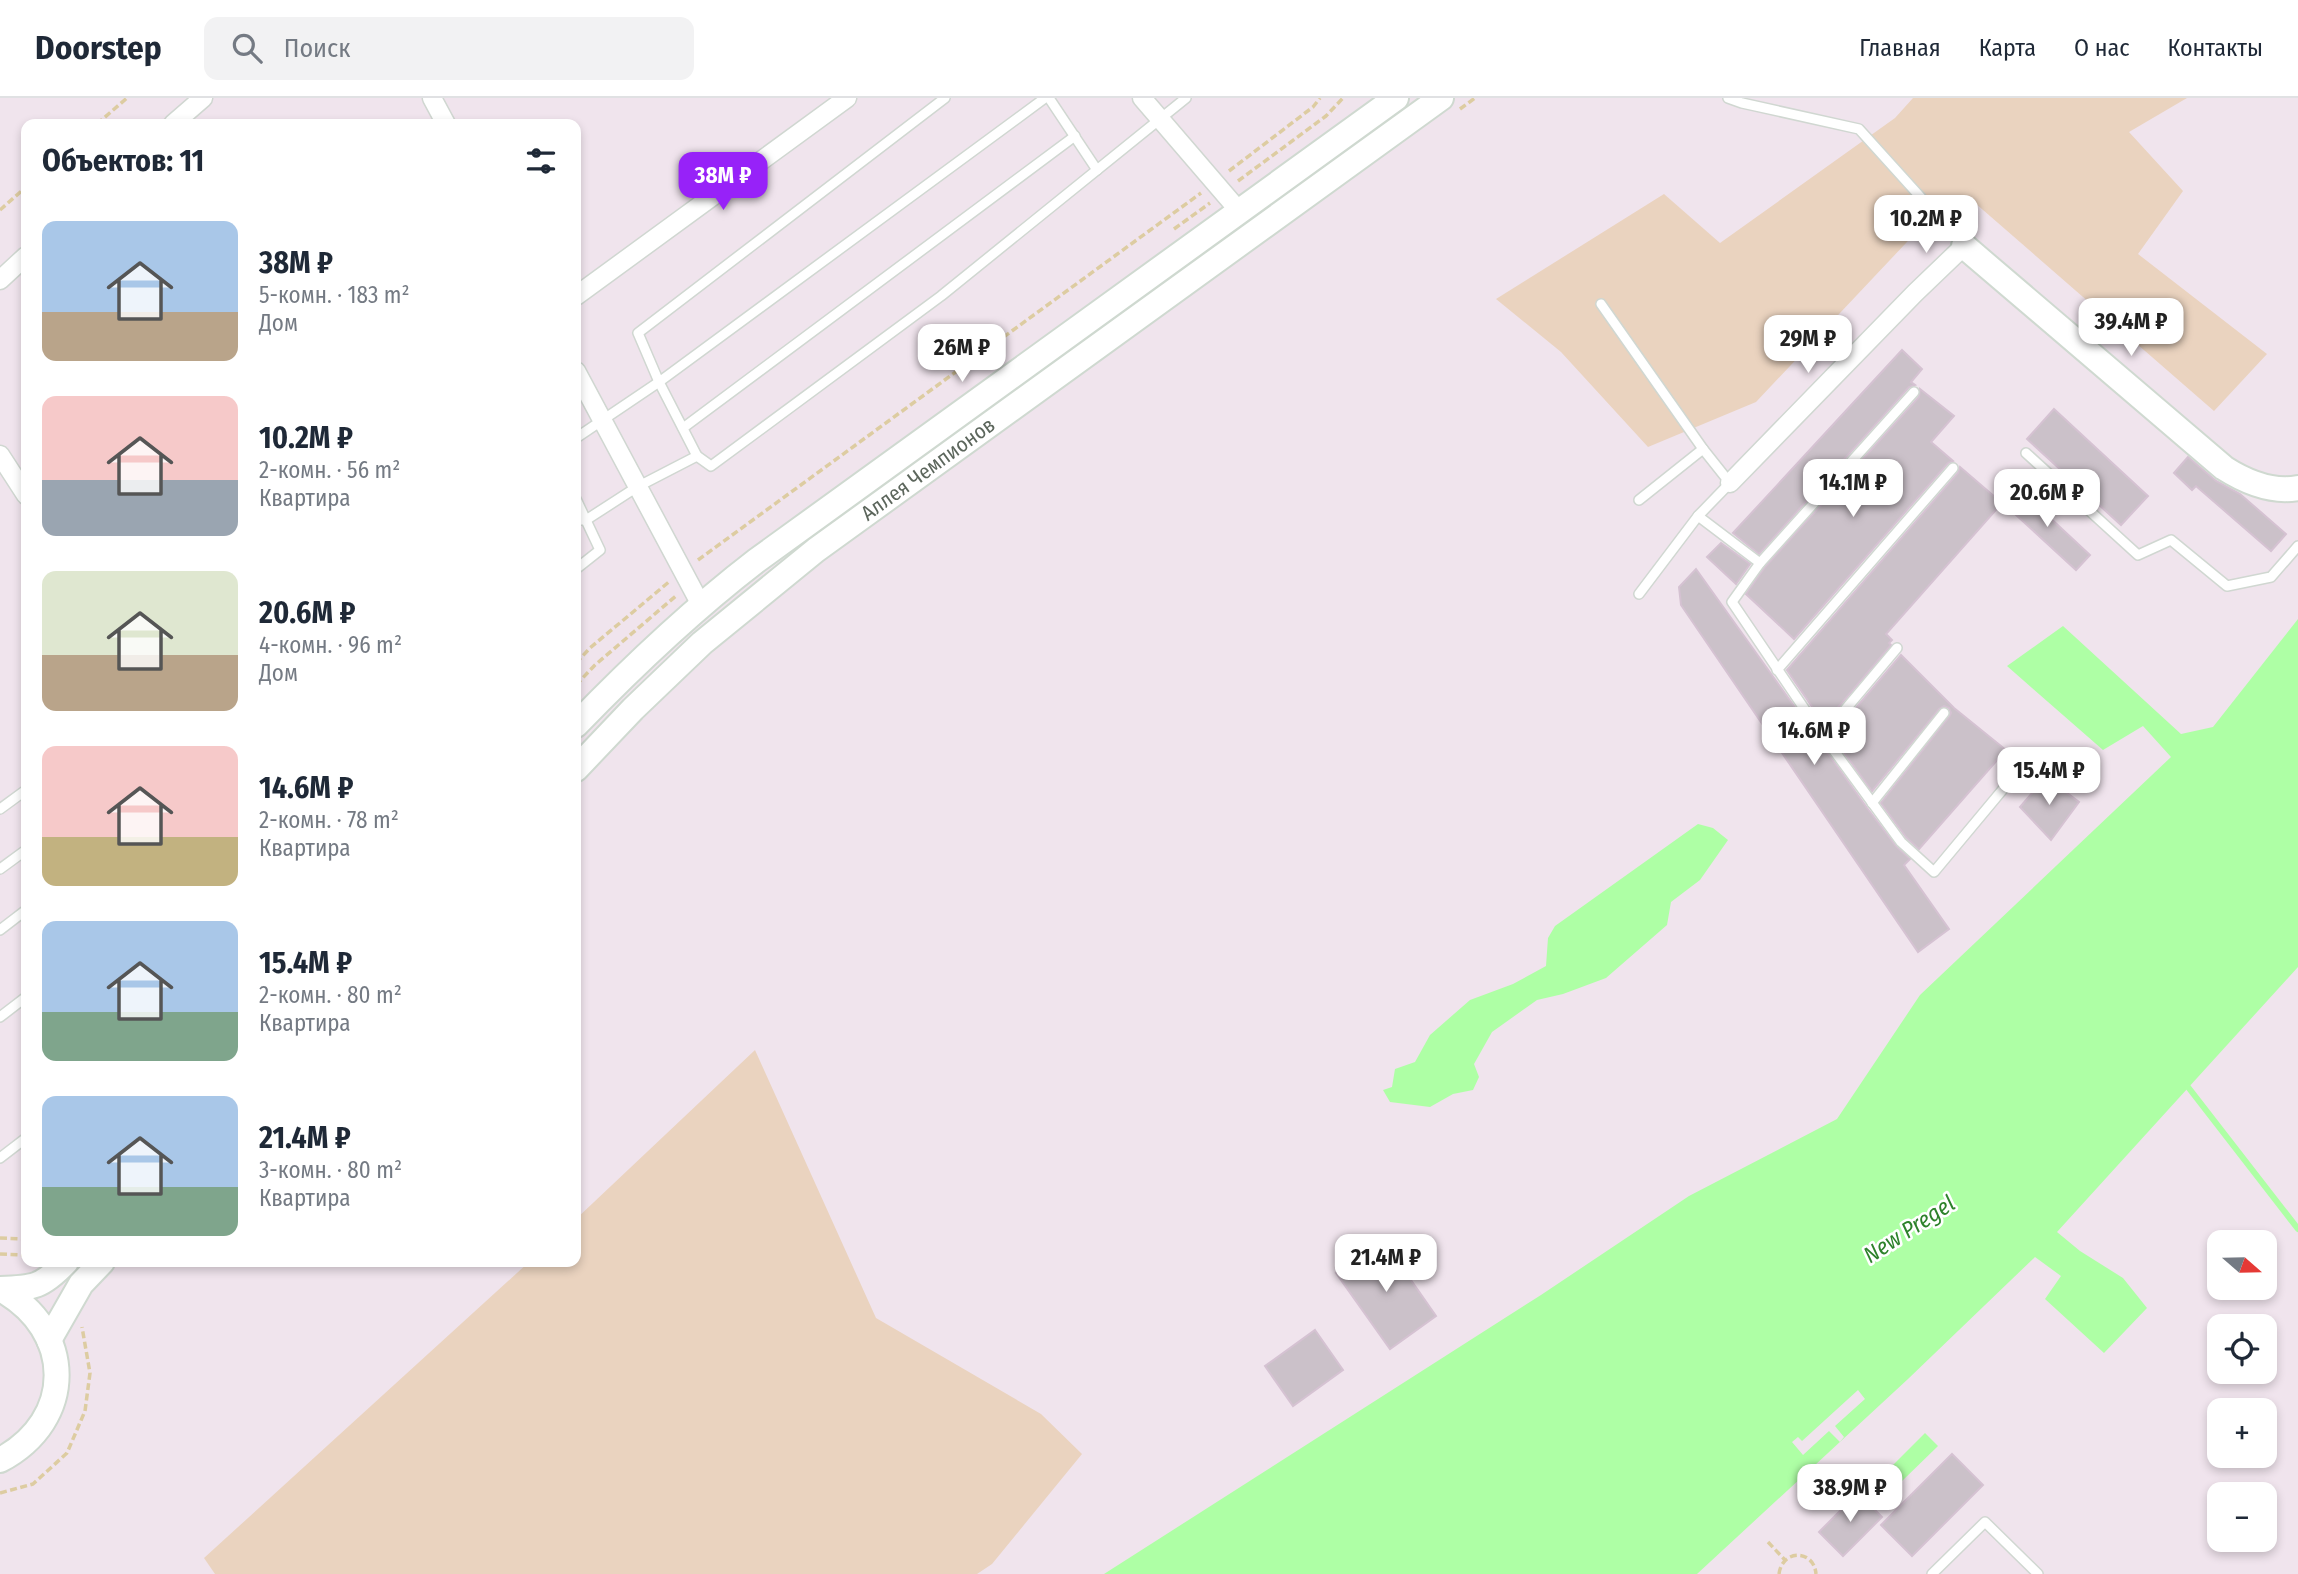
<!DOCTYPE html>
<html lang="ru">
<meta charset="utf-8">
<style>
:root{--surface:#fff;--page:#f2f2f3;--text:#1f2937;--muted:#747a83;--line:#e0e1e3;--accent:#9722f8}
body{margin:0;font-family:"Fira Sans Condensed",sans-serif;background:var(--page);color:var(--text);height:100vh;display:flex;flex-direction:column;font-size:26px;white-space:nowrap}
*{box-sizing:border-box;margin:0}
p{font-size:23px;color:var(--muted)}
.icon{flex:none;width:38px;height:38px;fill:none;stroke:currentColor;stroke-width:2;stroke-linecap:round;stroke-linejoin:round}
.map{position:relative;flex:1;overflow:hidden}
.details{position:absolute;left:21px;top:21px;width:560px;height:1148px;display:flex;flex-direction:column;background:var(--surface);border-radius:14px;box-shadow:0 4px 10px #0003}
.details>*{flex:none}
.needle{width:46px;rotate:110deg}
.controls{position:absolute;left:2207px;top:1132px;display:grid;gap:14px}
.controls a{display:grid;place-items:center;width:70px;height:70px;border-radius:14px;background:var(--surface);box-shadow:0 4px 10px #0003;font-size:35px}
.price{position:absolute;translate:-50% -60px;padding:0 16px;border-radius:14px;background:#fff;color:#222;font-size:23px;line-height:46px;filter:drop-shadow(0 2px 4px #0008)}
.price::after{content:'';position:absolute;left:50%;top:42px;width:21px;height:16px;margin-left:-10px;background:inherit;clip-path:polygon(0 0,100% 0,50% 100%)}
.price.on{background:var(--accent);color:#fff}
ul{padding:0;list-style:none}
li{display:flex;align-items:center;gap:21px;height:175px;padding:0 21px}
li span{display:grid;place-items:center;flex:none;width:196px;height:140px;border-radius:14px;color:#555}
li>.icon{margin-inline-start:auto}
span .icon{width:84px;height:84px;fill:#fffc;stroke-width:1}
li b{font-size:30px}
h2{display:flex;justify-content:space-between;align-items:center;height:84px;padding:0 21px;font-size:30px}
header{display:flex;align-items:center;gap:42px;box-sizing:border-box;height:98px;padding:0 35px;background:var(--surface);border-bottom:2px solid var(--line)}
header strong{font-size:33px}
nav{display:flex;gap:38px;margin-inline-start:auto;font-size:24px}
.search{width:490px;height:63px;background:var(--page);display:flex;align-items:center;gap:18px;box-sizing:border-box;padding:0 24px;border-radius:14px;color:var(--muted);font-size:26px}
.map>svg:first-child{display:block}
.green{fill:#ead3bf}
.water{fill:#aeffa5}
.pier{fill:#f0e4ed}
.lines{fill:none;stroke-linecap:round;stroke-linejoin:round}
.stream{stroke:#aeffa5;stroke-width:6}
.building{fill:#cbc1c9;stroke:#d5c2d2;stroke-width:2}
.lane-casing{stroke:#d0d7d1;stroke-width:12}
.street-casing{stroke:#d0d7d1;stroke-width:21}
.secondary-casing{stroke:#cfd9d0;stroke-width:28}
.path{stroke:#ddcca1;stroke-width:3.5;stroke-dasharray:7 3.5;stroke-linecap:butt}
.lane{stroke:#fff;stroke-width:9}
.street{stroke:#fff;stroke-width:18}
.secondary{stroke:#fff;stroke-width:24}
.labels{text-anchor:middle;stroke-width:5;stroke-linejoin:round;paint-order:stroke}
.street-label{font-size:21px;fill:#5c665c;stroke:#fff}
.water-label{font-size:23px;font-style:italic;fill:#2d822b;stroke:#fff}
</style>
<header>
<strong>Doorstep</strong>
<div class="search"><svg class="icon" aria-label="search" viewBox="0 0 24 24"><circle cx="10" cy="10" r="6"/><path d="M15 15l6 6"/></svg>Поиск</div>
<nav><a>Главная</a><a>Карта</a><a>О нас</a><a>Контакты</a></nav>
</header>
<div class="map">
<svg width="2298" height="1476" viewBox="0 0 2298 1476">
<rect width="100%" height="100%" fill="#f0e4ed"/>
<g class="green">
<polygon points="1913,0 2187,0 2129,34 2183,93 2138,156 2267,256 2214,313 1975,105 1923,127 1756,304 1648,349 1561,254 1496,201 1664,96 1720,145 1895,20"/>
<polygon points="755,952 876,1220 1041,1316 1082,1356 992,1466 977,1476 215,1476 204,1460 529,1164 576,1164 576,1121"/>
</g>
<g class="water">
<polygon points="2298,521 2298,869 2057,1134 2080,1153 2123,1180 2147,1210 2104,1255 2045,1201 2061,1178 2035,1159 1908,1281 1697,1476 1104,1476 1541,1197 1689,1098 1837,1021 1920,897 2171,659 2143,628 2103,652 2007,568 2063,528 2181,636 2213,629"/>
<polygon points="1698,726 1713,730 1728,742 1700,782 1671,804 1667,827 1606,880 1563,896 1537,902 1492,934 1474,966 1479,979 1473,992 1453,996 1430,1009 1390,1004 1383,992 1392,989 1395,971 1415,964 1430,937 1470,902 1513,886 1546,868 1548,840 1555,828"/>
<polygon points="1925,1335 1938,1348 1901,1384 1889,1371"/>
</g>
<polygon class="pier" points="1858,1292 1865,1301 1835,1328 1844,1339 1840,1344 1829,1333 1803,1357 1792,1344 1798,1339 1802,1343"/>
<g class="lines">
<polyline class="stream" points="2188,989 2298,1131"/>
</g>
<g class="building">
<polygon points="1902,252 1922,271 1911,284 1915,287 1909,289 1759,456 1733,435"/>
<polygon points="1920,291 1954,318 1931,344 1953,363 1948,365 1794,541 1746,496 1765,469 1919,299"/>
<polygon points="2054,311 2148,398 2121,427 2027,341"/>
<polygon points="2188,359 2216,383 2240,396 2286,436 2271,453 2196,388 2192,392 2174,375"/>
<polygon points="1960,369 2002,405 1886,536 1892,542 1889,545 1891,547 1824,626 1787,572 1958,375"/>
<polygon points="2018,390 2090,457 2076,472 2004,406"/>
<polygon points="1721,445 1750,466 1736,486 1707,459"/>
<polygon points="1696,471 1867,710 1896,748 1910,761 1904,767 1949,831 1918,854 1681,507 1679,489"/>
<polygon points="1901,557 1954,610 2006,652 1919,751 1906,739 1881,705 1949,619 1951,615 1949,610 1944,608 1939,611 1872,693 1832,638"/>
<polygon points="2046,679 2079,704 2051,742 2020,709"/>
<polygon points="1383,1142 1436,1218 1390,1251 1336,1175"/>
<polygon points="1315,1232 1343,1272 1293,1308 1265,1268"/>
<polygon points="1952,1356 1983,1387 1912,1458 1881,1427"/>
<polygon points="1858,1395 1882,1419 1843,1458 1819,1434"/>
</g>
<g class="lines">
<g class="lane-casing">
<g id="lane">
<polyline points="1049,0 1097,72"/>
<polyline points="1728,0 1742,5 1859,31 1962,145"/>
<polyline points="1601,206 1703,351 1730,385 1698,418 1639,496"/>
<polyline points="683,330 1075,38"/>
<polyline points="576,340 659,284 1045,0"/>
<polyline points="2026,355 2138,457 2171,442 2227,488 2271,479 2298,448"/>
<polyline points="697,358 659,284 638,235 945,0"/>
<polyline points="576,401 600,452 576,471"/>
<polyline points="1639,402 1703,351"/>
<polyline points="1698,418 1760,465 1732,504 1816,628 1901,744 1934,774 2009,684"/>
<polyline points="576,422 586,422 637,389 697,358 711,368 941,198 1186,0"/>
<polyline points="1760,465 1914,294"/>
<polyline points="1777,572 1953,370"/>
<polyline points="1823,638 1897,550"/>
<polyline points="1872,705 1944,615"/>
<polyline points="0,711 26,692"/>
<polyline points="0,771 26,752"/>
<polyline points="0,832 26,812"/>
<polyline points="0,919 26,899"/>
<polyline points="0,1060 26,1040"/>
<polyline points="1932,1476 1985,1424 2038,1476"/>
</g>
</g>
<g class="street-casing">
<g id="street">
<polyline points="432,0 446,26"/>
<polyline points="1142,0 1240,114"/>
<polyline points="173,26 203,0"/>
<polyline points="0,182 26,158"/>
<polyline points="576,198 847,0"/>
<polyline points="576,273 701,507"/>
<polyline points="0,357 26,397"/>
<polyline points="1730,385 1915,195 1964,148"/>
</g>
</g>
<g class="secondary-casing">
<g id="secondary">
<path d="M1964,148L2224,370C2246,384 2271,395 2298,390"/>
<path d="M576,627C633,568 691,513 756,463L1396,0"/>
<polyline points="576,671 633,611 702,545 816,452 1441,0"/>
<path d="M0,1191C75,1232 76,1322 0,1362"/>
<path d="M0,1191C34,1190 42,1189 66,1164"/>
<polyline points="49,1242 81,1186 102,1164"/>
</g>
</g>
<g class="path">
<polyline points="1460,11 1475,0"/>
<polyline points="97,26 127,0"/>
<polyline points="1229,73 1313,9 1320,0"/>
<polyline points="1238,83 1326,18 1343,0"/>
<polyline points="0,112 26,89"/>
<polyline points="1174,131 1210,105"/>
<polyline points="698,462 1201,95"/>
<polyline points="576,565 590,550 670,483"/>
<polyline points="576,587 595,567 677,497"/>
<polyline points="0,1140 26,1141"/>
<polyline points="0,1156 26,1157"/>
<polyline points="0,1395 33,1386 67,1355 85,1313 90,1275 82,1229"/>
<polyline points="1768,1444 1785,1462"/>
<path d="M1779,1476C1782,1451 1814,1451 1816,1476"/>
</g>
<use href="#lane" class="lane"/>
<use href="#street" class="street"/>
<use href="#secondary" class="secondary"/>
</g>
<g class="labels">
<g class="street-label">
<text transform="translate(928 371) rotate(-36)" y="7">Аллея Чемпионов</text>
</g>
<g class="water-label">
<text transform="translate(1909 1131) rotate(-33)" y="8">New Pregel</text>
</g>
</g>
</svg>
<div class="controls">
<a><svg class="needle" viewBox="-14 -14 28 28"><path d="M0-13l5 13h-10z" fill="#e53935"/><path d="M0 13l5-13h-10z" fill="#747a83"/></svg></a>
<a><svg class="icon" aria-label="locate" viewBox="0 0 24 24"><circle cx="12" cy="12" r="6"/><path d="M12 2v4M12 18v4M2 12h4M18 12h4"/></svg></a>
<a>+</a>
<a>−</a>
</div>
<b class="price on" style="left:723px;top:114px">38M ₽</b>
<b class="price" style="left:1926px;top:157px">10.2M ₽</b>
<b class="price" style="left:2131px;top:260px">39.4M ₽</b>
<b class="price" style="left:1808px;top:277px">29M ₽</b>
<b class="price" style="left:962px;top:286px">26M ₽</b>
<b class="price" style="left:1853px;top:421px">14.1M ₽</b>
<b class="price" style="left:2047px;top:431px">20.6M ₽</b>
<b class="price" style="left:1814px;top:669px">14.6M ₽</b>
<b class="price" style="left:2049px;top:709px">15.4M ₽</b>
<b class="price" style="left:1386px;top:1196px">21.4M ₽</b>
<b class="price" style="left:1850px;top:1426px">38.9M ₽</b>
<section class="details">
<h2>Объектов: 11<svg class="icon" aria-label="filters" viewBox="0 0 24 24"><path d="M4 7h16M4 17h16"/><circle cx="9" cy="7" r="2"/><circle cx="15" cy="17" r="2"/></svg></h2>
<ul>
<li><span style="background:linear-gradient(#a9c7e8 65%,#b9a48a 0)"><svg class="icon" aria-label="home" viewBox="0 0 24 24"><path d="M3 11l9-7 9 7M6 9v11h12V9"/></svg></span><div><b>38M ₽</b><p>5-комн. · 183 m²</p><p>Дом</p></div></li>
<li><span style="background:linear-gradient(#f6c9c9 60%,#9aa5b1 0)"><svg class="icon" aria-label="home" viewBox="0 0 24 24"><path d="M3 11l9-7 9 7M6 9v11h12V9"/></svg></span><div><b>10.2M ₽</b><p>2-комн. · 56 m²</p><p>Квартира</p></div></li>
<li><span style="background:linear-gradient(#dfe7d0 60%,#b9a48a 0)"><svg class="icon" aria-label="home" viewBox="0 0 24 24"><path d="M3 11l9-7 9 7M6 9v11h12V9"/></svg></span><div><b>20.6M ₽</b><p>4-комн. · 96 m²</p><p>Дом</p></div></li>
<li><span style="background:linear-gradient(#f6c9c9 65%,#c2b280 0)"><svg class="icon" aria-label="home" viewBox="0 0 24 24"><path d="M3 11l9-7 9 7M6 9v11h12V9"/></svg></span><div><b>14.6M ₽</b><p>2-комн. · 78 m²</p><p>Квартира</p></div></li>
<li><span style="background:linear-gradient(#a9c7e8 65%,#7fa58c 0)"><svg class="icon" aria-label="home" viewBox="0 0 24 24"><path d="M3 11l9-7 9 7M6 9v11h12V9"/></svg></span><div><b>15.4M ₽</b><p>2-комн. · 80 m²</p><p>Квартира</p></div></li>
<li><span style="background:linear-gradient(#a9c7e8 65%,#7fa58c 0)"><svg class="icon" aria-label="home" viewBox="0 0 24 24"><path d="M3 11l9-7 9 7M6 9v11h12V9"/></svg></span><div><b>21.4M ₽</b><p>3-комн. · 80 m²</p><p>Квартира</p></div></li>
</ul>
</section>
</div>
